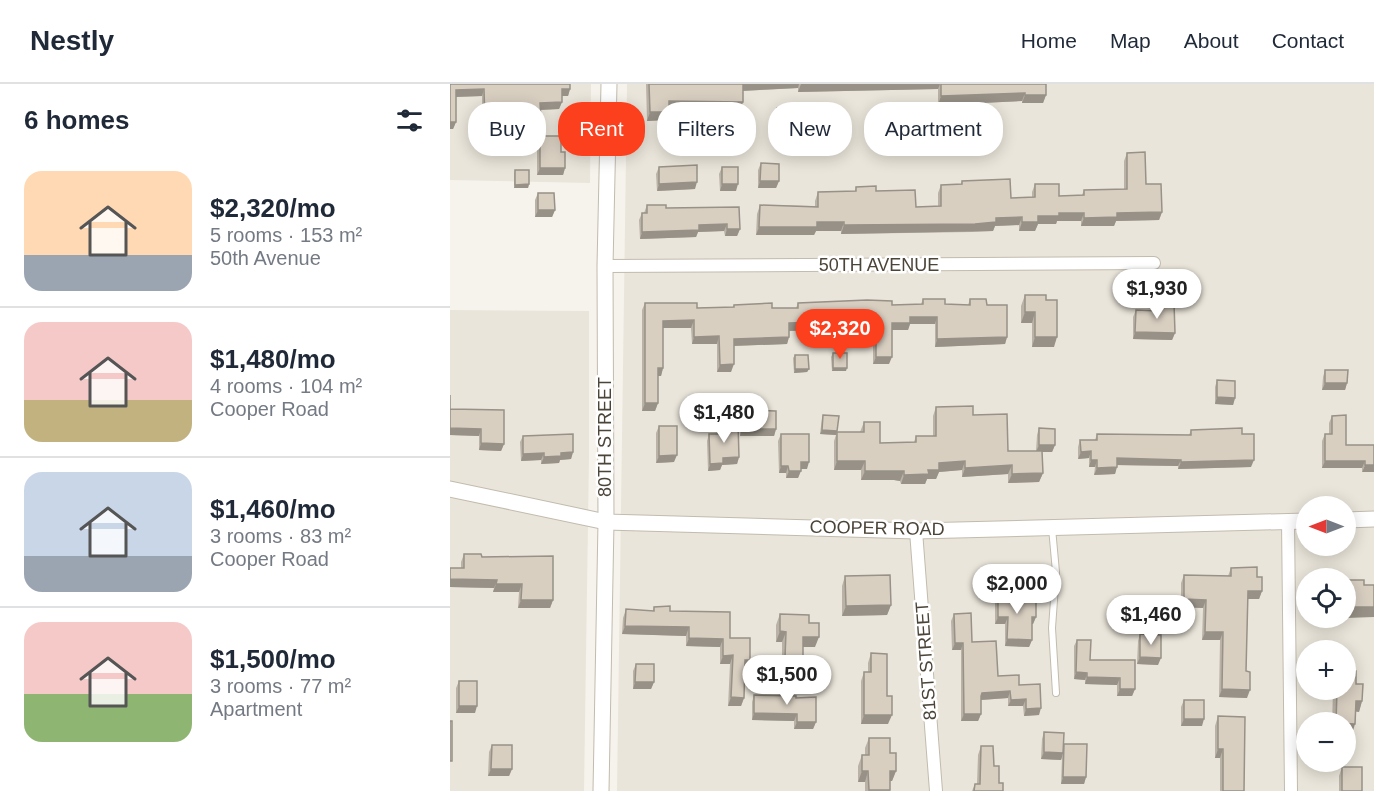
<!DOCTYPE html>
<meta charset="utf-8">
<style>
:root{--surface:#fff;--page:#f2f2f3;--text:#1f2937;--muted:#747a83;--line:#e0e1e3;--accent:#fc3f1d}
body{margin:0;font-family:Helvetica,sans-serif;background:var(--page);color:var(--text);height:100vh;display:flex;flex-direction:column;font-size:22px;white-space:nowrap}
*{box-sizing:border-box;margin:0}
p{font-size:20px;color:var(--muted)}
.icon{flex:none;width:33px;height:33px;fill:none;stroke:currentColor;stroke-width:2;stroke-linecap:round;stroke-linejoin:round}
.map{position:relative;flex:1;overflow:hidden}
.drawer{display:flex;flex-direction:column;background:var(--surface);width:450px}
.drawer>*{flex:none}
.top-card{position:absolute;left:18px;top:18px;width:570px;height:54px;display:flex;gap:12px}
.needle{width:39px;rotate:270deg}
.buttons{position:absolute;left:846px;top:412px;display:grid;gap:12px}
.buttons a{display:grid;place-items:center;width:60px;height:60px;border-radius:50%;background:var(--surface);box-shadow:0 3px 15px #0003;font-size:30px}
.price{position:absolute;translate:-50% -51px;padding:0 14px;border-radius:21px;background:#fff;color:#222;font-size:20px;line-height:39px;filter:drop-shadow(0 2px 3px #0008)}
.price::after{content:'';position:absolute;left:50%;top:36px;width:18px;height:14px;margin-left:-9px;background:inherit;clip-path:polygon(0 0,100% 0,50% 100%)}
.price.on{background:var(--accent);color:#fff}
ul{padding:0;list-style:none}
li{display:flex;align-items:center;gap:18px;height:150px;padding:0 24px}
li+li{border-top:2px solid var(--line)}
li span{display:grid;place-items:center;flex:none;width:168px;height:120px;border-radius:18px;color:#555}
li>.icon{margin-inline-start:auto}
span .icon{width:72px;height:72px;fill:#fffc;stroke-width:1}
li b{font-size:26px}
h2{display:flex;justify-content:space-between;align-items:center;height:72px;padding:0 24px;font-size:26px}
.tag{padding:0 21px;border-radius:24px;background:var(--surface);box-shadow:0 3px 15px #0003;font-size:21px;line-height:54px}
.tag.on{background:var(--accent);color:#fff}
header{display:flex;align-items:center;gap:36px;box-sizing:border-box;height:84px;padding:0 30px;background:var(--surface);border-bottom:2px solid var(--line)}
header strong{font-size:28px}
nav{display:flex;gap:33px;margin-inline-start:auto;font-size:21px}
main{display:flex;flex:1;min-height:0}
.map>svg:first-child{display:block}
.residential{fill:#eae5da;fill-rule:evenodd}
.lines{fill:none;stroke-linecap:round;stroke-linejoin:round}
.service-casing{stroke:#c2bbae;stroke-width:8}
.minor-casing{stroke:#c2bbae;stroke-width:14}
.tertiary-casing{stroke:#c2bbae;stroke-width:17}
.service{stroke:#fff;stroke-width:6}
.minor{stroke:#fff;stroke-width:12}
.tertiary{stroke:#fff;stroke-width:15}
.wall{fill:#bab2a6}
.shaded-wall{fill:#979187}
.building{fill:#d8cfc1;stroke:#979187;stroke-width:1.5}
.labels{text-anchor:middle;stroke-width:5;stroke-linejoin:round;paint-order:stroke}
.street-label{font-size:18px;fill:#4b4439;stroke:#fff}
</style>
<header>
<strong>Nestly</strong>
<nav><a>Home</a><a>Map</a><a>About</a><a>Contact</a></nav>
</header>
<main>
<section class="drawer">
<h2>6 homes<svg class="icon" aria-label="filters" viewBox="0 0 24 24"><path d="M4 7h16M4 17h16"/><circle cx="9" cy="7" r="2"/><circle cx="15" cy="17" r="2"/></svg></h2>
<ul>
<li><span style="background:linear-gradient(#ffd9b3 70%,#9aa5b1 0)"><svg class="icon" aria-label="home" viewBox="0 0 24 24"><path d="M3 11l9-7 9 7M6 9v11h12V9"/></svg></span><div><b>$2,320/mo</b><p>5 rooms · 153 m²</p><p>50th Avenue</p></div></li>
<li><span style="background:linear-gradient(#f6c9c9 65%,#c2b280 0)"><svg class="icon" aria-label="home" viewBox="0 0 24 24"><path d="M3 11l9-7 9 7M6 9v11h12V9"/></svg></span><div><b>$1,480/mo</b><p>4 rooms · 104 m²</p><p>Cooper Road</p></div></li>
<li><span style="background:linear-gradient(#c9d6e8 70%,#9aa5b1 0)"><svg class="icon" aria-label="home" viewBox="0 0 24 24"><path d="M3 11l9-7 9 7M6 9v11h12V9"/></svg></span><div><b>$1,460/mo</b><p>3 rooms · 83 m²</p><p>Cooper Road</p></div></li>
<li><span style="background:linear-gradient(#f6c9c9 60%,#8fb573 0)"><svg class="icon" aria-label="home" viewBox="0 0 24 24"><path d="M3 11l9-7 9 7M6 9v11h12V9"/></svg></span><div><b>$1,500/mo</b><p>3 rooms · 77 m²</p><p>Apartment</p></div></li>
</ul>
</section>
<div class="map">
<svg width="924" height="707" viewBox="0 0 924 707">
<rect width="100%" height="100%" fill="#f6f3ec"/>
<g class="residential">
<polygon points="0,0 141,0 140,99 0,96"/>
<path d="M177,0H924V707H167ZM856,423H896V462H856ZM856,495H896V534H856ZM856,567H896V606H856ZM856,639H896V678H856Z"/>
<polygon points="0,226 139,227 139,373 134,707 0,707"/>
</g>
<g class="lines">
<g class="service-casing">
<polyline id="service" points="602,444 606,488 602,544 606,609"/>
</g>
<g class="minor-casing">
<g id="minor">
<polyline points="155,182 704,179"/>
<polyline points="838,437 841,707"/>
<polyline points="466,447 486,707"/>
</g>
</g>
<g class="tertiary-casing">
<g id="tertiary">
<polyline points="0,405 156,438 466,447 856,437"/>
<polyline points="896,436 924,435"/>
<polyline points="151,707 156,438 155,182 159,0"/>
</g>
</g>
<use href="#service" class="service"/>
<use href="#minor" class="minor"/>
<use href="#tertiary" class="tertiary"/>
</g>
<g class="wall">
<polygon points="0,0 120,5 118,12 112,12 112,18 109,25 90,26 88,43 32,45 32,12 6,13 6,38 3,45 0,45"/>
<polygon points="196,0 596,0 596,11 593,19 572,19 572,17 488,21 488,5 348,8 348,4 293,7 293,18 290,26 219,26 219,28 216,36 197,37"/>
<polygon points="327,24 343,41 341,48 324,49 325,31"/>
<polygon points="441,45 457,58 456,61 440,61 440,49"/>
<polygon points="90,52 111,68 115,84 113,91 87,91 87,59"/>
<polygon points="677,69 712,128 709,136 666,137 664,142 631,142 631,137 607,137 606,140 588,140 585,147 569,147 569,141 545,142 543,147 522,148 391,150 391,147 366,147 364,151 306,151 307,130 310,121 365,122 365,117 368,108 405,107 406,103 426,107 466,123 488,122 488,109 491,101 511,100 512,97 561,114 582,113 582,108 585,100 609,112 632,111 634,106 674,105 674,77"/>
<polygon points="311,79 329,97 326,104 308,104 308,86"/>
<polygon points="209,83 245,105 207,107 206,90"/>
<polygon points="272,83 286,107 270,107 269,90"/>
<polygon points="65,86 79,100 78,104 64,104 64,90"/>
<polygon points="88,109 105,126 102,133 85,133 85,116"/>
<polygon points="197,121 216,124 290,145 287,152 275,152 274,147 248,148 246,153 190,155 189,136 192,129 194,129"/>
<polygon points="575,211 596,216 604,263 582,263 582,239 571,239 571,222"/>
<polygon points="473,215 495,220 518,221 520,215 537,221 557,253 555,260 485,263 485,240 460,240 458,246 442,246 439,280 423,280 423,244 339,247 339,253 337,260 284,262 281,288 267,288 267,260 242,260 241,244 213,244 213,284 211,292 208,292 208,319 205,327 192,327 192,226 195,219 247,224 283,223 284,221 322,224 346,224 348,219 442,221 471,220"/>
<polygon points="710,218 725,249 722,256 683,255 683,233 686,226 708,227"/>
<polygon points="383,269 396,287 382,287 381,273"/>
<polygon points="345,271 359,285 357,288 344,289 343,274"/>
<polygon points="875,286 897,299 895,306 872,306 873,293"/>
<polygon points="767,296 785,314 783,321 765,320 765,303"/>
<polygon points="0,311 0,325 54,360 51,367 29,366 29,352 0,351"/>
<polygon points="486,323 523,331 558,367 586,367 587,351 589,344 605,361 602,368 592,368 593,389 589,398 558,399 558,390 512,393 512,386 489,388 486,395 477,395 475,400 451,400 450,397 444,396 411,396 411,386 384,386 384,357 386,351 370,350 372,334 373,331 387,348 410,348 414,338 430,359 464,358 466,352 483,352 483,332"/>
<polygon points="293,326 326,345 324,352 290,352 290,333"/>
<polygon points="882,332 896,361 924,361 912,388 912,384 872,384 872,357 875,350 879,350 879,339"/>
<polygon points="273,340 289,373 287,380 272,381 270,386 258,387 257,357 259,350 270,350 270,347"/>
<polygon points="209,342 224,378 206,379 206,349"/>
<polygon points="741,346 792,350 801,383 728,385 728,382 667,381 665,390 644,391 645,383 639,383 639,374 628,375 628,363 630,356 645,356 647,350 739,351"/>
<polygon points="331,350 357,385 351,385 348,394 336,394 336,389 329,389 328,357"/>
<polygon points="73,352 123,368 121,375 110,376 109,379 91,380 91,376 71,377 70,358"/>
<polygon points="14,470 32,473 103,516 100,524 68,524 69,508 43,508 44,504 0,503 0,484 11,484 11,478"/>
<polygon points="781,484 807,493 812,507 809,515 798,515 796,587 797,614 769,613 770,556 752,556 753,524 731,523 731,499 734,491 778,492"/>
<polygon points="395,492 441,521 437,531 392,532 392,502"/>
<polygon points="548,506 569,518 586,533 583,540 582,540 582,556 579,563 555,562 555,540 545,540 545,513"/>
<polygon points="204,523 220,527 280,554 297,584 295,584 294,614 291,622 278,622 280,580 270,580 270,563 236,562 236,552 172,550 173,534 176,525 203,527"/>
<polygon points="330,530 359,539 365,563 353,563 353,574 349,584 332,584 332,558 326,558 326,541"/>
<polygon points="504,530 522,558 548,592 569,601 589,631 574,632 573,622 558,622 558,614 531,616 531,630 528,637 511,637 511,566 502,566 501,537"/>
<polygon points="690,550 708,581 687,580 688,557"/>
<polygon points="627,556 640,576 685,605 682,612 667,612 667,601 635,600 635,596 624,595 624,562"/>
<polygon points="421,569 437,612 438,640 411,640 411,597 414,588 418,588 418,579"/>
<polygon points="186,580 204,598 201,605 183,605 183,587"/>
<polygon points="9,597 25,629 6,629 6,604"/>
<polygon points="906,600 912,617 909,628 905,627 902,650 896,639 882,639 883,606 896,606"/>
<polygon points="304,611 346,614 366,638 363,645 344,645 344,637 302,636 302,618"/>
<polygon points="734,616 752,642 731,642 731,623"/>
<polygon points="768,632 794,707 770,707 770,674 765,674 765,642"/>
<polygon points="594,648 614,662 636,693 634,700 611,700 612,674 611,676 591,675 592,655"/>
<polygon points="419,654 440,669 446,687 442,697 440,697 440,707 415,707 415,698 408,698 408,682 412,671 415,671 415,664"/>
<polygon points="42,661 62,685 59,692 38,692 39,668"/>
<polygon points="531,662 544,682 549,699 553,707 522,707 525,700 527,700 528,671"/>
<polygon points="892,683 912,707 889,707 889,692"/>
</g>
<g class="shaded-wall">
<polygon points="293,0 349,0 348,4 290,7"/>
<polygon points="351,0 490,0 488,5 348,8"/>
<polygon points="34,5 32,12 4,13 6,6"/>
<polygon points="112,5 120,5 118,12 109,12"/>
<polygon points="575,9 572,17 488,21 491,12"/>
<polygon points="575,11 596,11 593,19 572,19"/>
<polygon points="219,17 293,18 290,26 216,25"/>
<polygon points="112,18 109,25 88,26 90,19"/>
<polygon points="200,28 219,28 216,36 197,37"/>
<polygon points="91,36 88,43 32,45 35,39"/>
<polygon points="0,38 6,38 3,45 0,45"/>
<polygon points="343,41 341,48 324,49 327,42"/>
<polygon points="441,58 457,58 456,61 440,61"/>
<polygon points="90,84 115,84 113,91 87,91"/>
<polygon points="310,97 329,97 326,104 308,104"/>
<polygon points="247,98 245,105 207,107 209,100"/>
<polygon points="79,100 78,104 64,104 65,101"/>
<polygon points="272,100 288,100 286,107 270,107"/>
<polygon points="88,126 105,126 102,133 85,133"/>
<polygon points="712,128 709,136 666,137 664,142 631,142 634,134 667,129"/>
<polygon points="609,129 634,129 631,137 607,137 606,140 588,140 585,147 569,147 572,138 588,132"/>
<polygon points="572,133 569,141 545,142 543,147 391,150 394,141"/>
<polygon points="367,138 394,138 391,147 366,147 364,151 306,151 309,143"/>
<polygon points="277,140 274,147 248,148 246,153 190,155 192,148 249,141"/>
<polygon points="277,145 290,145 287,152 275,152"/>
<polygon points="575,228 585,228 582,239 571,239"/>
<polygon points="460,233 487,233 485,240 460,240 458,246 439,246 442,239"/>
<polygon points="244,236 241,244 211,244 213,237"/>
<polygon points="426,236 423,244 337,247 339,239"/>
<polygon points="685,248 725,249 722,256 683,255"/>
<polygon points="269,252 267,260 242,260 244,253"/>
<polygon points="339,253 337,260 281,262 284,255"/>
<polygon points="557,253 555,260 485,263 487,255"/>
<polygon points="585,253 607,253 604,263 582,263"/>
<polygon points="426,273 442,273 439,280 423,280"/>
<polygon points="284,280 281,288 267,288 270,281"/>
<polygon points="208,284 213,284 211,292 205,292"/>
<polygon points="383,284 397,284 396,287 382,287"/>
<polygon points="345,285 359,285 357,288 344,289"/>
<polygon points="875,299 897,299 895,306 872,306"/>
<polygon points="767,313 785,314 783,321 765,320"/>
<polygon points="195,319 208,319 205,327 192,327"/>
<polygon points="0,344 31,345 29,352 0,351"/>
<polygon points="292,345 326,345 324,352 290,352"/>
<polygon points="372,346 387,347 386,351 370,350"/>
<polygon points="31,359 54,360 51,367 29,366"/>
<polygon points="589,361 605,361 602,368 586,368"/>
<polygon points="641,367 639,374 628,375 631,368"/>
<polygon points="123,368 121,375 110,376 109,379 91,380 94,373 111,369"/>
<polygon points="94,369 91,376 71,377 73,370"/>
<polygon points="227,371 224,378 206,379 209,372"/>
<polygon points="289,373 287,380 272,381 270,386 258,387 260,380 273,374"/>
<polygon points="667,374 731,376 728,382 665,381"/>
<polygon points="641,376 647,376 645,383 639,383"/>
<polygon points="804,376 801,383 728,385 731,378"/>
<polygon points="387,377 415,377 411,386 384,386"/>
<polygon points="515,377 512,386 489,388 486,395 477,395 475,400 451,400 454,391 478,386 489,379"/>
<polygon points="875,377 915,377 912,384 872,384"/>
<polygon points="351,378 359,378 357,385 348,385"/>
<polygon points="562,381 558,390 512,393 515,384"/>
<polygon points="915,381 924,381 924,388 912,388"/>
<polygon points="331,382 338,382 336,389 329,389"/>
<polygon points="667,383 665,390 644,391 647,384"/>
<polygon points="339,387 351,387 348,394 336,394"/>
<polygon points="415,387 454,387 450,397 444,396 411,396"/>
<polygon points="593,389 589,398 558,399 562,390"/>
<polygon points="0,495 47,496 44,504 0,503"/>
<polygon points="46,500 72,500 69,508 43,508"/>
<polygon points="798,507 812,507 809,515 795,515"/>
<polygon points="734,515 756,516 753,524 731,523"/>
<polygon points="71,516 103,516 100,524 68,524"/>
<polygon points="441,521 437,531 392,532 396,522"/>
<polygon points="896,523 924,523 924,533 896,534"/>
<polygon points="548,533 558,533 555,540 545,540"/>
<polygon points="582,533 586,533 583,540 580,540"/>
<polygon points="175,542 239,543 236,552 172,550"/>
<polygon points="330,547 336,548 332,558 326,558"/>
<polygon points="755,548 773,548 770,556 752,556"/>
<polygon points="353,553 369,553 365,563 350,563"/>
<polygon points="239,554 273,555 270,563 236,562"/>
<polygon points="557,555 582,556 579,563 555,562"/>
<polygon points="505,559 513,559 511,566 502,566"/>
<polygon points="283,571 280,580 270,580 273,572"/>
<polygon points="690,573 711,574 708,581 687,580"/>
<polygon points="335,574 353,574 349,584 332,584"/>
<polygon points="295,576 300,576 297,584 292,584"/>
<polygon points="626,588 637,589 635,596 624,595"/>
<polygon points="637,593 670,594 667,601 635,600"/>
<polygon points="185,598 204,598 201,605 183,605"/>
<polygon points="670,605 685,605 682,612 667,612"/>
<polygon points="772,605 800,606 797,614 769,613"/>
<polygon points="560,607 558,614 530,616 532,609"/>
<polygon points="281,613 294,614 291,622 278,622"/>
<polygon points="576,615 573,622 558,622 561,616"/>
<polygon points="906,617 912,617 909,628 902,627"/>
<polygon points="9,622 27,622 25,629 6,629"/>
<polygon points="591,624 589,631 574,632 576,625"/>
<polygon points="304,629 347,630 344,637 302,636"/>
<polygon points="514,630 531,630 528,637 511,637"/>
<polygon points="414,631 442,631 438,640 411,640"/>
<polygon points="734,635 754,635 752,642 731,642"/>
<polygon points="347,638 366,638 363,645 344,645"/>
<polygon points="896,640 905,640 902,650 896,650"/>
<polygon points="768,665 773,665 770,674 765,674"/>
<polygon points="594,668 613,669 611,676 591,675"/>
<polygon points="41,685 62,685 59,692 38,692"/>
<polygon points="412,687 418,687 415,698 408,698"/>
<polygon points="440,687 446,687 442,697 436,697"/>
<polygon points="613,693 636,693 634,700 611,700"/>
</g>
<g class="building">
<polygon points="0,0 120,0 120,5 112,5 112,18 90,19 91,36 35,39 34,5 6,6 6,38 0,38"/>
<polygon points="199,0 293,0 293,18 219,17 219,28 200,28"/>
<polygon points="491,0 596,0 596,11 575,11 575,9 491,12"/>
<polygon points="327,24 344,25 343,41 327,42"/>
<rect x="441" y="45" width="16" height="13"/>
<polygon points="90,52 111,52 111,68 115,68 115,84 90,84"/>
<polygon points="695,68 696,100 711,100 712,128 667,129 667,133 634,134 634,129 609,129 609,132 588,132 588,138 572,138 572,133 546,134 546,138 525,140 394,141 394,138 367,138 367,143 309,143 310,121 368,123 368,108 406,107 406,103 426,102 426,107 465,106 466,123 491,122 491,101 512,100 512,97 560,95 561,114 585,113 585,100 609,100 609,112 634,111 634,106 677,105 677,69"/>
<polygon points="311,79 329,80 329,97 310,97"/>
<polygon points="247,81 247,98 209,100 209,83"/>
<rect x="272" y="83" width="16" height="17"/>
<polygon points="65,86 79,86 79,100 65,101"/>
<polygon points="88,109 104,109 105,126 88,126"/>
<polygon points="197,121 216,121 216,124 289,123 290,145 277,145 277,140 249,141 249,146 192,148 192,129 197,129"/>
<polygon points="575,211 596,211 596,216 607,216 607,253 585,253 585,228 575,228"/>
<polygon points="473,215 495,215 495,220 520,221 520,215 536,215 537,221 557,221 557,253 487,255 487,233 460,233 460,239 442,239 442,273 426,273 426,236 339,239 339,253 284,255 284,280 270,281 269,252 244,253 244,236 213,237 213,284 208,284 208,319 195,319 195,219 247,219 247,224 284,223 284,221 322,219 322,224 348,224 348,219 417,216 442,217 442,221 473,220"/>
<polygon points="710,218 724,219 725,249 685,248 686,226 710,227"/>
<rect x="383" y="269" width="14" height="15"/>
<polygon points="345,271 358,271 359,285 345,285"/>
<polygon points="875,286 898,286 897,299 875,299"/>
<polygon points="767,296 785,297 785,314 767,313"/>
<polygon points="0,311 0,325 54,326 54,360 31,359 31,345 0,344"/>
<polygon points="523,322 523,331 557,330 558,367 592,367 593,389 562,390 562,381 515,384 515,377 489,379 489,386 478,386 479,390 454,391 454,387 415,387 415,377 387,377 387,348 414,348 414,338 430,338 430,359 466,358 466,352 486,352 486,323"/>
<polygon points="293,326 326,327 326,345 292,345"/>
<polygon points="373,331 389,332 387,347 372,346"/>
<polygon points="896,331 896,361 924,361 924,381 915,381 915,377 875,377 875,350 882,350 882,332"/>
<polygon points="288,339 289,373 273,374 273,379 260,380 259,350 273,350 273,340"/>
<polygon points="209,342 227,342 227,371 209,372"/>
<polygon points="589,344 605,345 605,361 589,361"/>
<polygon points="792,344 792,350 804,350 804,376 731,378 731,376 667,374 667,383 647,384 647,376 641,376 641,367 631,368 630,356 647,356 647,350 741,351 741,346"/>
<polygon points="123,350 123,368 111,369 111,372 94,373 94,369 73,370 73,352"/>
<polygon points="331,350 359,350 359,378 351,378 351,387 339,387 338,382 331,382"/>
<polygon points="14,470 31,470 32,473 103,472 103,516 71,516 72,500 46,500 47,496 0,495 0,484 14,484"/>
<polygon points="807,483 807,493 812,493 812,507 798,507 796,587 800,588 800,606 772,605 773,548 755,548 756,516 734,515 734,491 781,492 781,484"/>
<polygon points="440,491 441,521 396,522 395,492"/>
<polygon points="896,496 914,496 914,501 924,501 924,523 896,523"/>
<polygon points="548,506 569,506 569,518 586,517 586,533 582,533 582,556 557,555 558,533 548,533"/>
<polygon points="220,522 220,527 280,528 280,554 300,554 300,576 295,576 294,614 281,613 283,571 273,572 273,555 239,554 239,543 175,542 176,525 204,527 204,523"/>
<polygon points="521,529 522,558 546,557 548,592 569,591 569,601 590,600 591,624 576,625 576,615 561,616 560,607 532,609 531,612 531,630 514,630 513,559 505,559 504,530"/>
<polygon points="330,530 359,531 359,539 369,539 369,553 353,553 353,574 335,574 336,548 330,547"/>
<polygon points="690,550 711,551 711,574 690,573"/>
<polygon points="627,556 641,556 640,576 685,576 685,605 670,605 670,594 637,593 637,589 626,588"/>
<polygon points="421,569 437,570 437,612 442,612 442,631 414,631 414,588 421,588"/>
<polygon points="186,580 204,580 204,598 185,598"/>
<polygon points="896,587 906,587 906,600 913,600 912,617 906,617 905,640 886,639 887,606 896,606"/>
<rect x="9" y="597" width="18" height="25"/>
<polygon points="304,611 346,612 346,614 366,613 366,638 347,638 347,630 304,629"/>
<rect x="734" y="616" width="20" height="19"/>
<polygon points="768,632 795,633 794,707 773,707 773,665 768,665"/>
<rect x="0" y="637" width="2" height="40"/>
<polygon points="594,648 614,649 613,669 594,668"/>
<polygon points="419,654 440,654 440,669 446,669 446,687 440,687 440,706 419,706 418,687 412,687 412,671 419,671"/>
<polygon points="614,660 637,660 636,693 613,693"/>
<polygon points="42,661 62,661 62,685 41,685"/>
<polygon points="531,662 543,662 544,682 549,682 549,699 553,699 553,707 524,707 525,700 530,700"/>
<rect x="892" y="683" width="20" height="24"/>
</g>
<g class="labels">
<g class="street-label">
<text x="429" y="187">50TH AVENUE</text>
<text transform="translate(155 353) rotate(-90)" y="6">80TH STREET</text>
<text transform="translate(427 444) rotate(1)" y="6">COOPER ROAD</text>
<text transform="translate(476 577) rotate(-94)" y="6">81ST STREET</text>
</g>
</g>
</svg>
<div class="buttons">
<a><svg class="needle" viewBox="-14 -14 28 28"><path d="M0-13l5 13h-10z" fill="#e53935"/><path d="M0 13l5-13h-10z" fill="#747a83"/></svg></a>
<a><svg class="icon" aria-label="locate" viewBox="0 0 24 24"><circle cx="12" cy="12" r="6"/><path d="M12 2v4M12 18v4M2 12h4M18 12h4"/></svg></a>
<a>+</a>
<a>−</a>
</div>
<b class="price" style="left:707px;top:236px">$1,930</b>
<b class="price on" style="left:390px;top:276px">$2,320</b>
<b class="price" style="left:274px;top:360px">$1,480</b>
<b class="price" style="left:567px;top:531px">$2,000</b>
<b class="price" style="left:701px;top:562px">$1,460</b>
<b class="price" style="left:337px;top:622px">$1,500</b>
<div class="top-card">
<a class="tag">Buy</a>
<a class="tag on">Rent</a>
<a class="tag">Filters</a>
<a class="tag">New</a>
<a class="tag">Apartment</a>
</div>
</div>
</main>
